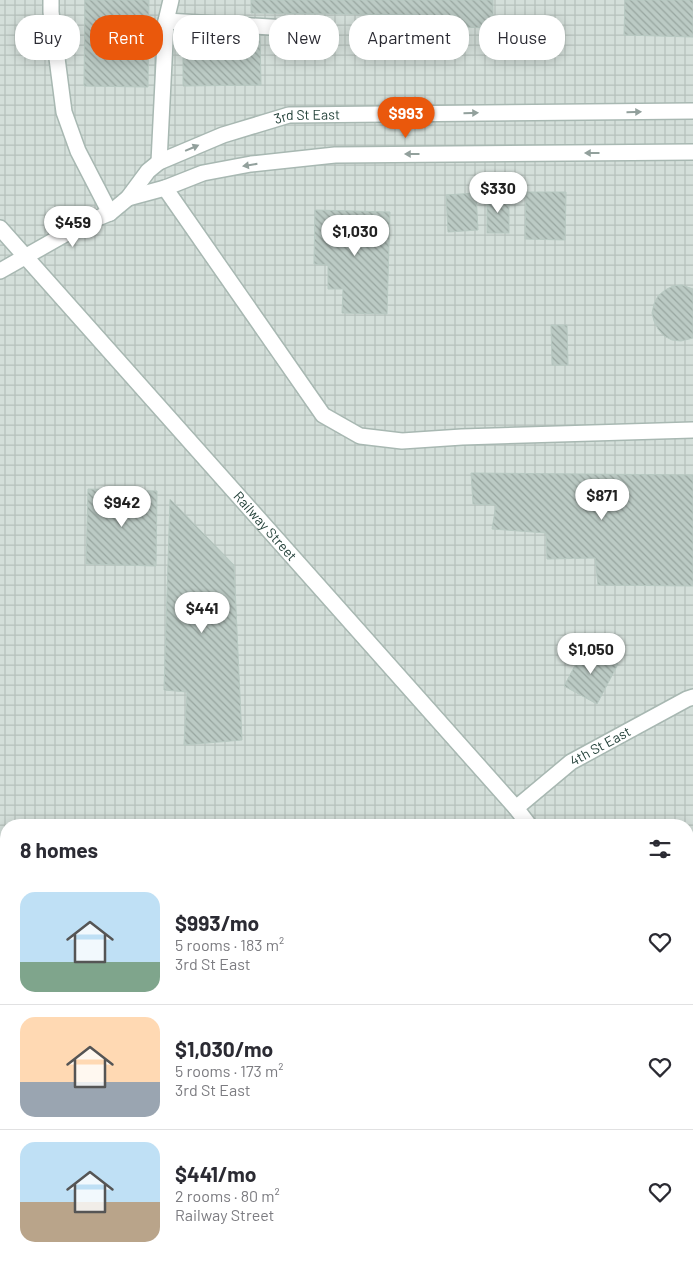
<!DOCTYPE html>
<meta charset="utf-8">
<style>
:root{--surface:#fff;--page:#f2f2f3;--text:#2b2b33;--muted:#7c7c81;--line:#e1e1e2;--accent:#ea580c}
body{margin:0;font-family:Barlow,sans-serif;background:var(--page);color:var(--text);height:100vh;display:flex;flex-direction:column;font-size:19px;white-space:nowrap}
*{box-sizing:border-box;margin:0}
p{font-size:16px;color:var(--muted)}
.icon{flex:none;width:28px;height:28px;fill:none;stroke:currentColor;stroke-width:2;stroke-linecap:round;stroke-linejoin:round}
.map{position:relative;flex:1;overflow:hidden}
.panel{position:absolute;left:0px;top:819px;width:694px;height:446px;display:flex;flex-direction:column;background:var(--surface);border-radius:20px 20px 0 0;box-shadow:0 2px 12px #0003}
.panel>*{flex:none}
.hud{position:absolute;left:15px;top:15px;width:664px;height:45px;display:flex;gap:10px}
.price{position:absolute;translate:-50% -42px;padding:0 11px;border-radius:18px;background:#fff;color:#222;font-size:16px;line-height:32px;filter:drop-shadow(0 1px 2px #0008)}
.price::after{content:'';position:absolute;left:50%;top:30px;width:15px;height:11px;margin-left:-8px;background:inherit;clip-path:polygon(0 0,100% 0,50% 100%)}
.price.on{background:var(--accent);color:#fff}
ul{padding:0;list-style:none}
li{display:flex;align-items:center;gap:15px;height:125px;padding:0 20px}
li+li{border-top:1px solid var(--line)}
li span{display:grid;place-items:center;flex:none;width:140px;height:100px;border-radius:15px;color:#555}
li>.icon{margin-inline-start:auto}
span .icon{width:60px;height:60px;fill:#fffc;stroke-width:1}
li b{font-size:21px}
h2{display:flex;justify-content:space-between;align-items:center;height:60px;padding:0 20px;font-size:21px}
.pill{padding:0 18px;border-radius:20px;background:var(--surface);box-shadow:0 2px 12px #0003;font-size:18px;line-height:45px}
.pill.on{background:var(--accent);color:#fff}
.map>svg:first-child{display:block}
.industrial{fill:url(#industrial-grid)}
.building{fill:url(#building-back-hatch);stroke:#b8c9c2}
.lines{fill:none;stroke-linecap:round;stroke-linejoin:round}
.minor-casing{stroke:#a8b8b2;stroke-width:18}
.minor{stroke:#fff;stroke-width:15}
.rail{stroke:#5f7d75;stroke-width:4;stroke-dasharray:10 5;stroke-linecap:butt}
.oneway{fill:#92a09c}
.labels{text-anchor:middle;stroke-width:4;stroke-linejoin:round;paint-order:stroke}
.street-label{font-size:14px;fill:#24423a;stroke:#f7fbf9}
</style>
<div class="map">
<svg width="693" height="1264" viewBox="0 0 693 1264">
<defs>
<pattern id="industrial-grid" width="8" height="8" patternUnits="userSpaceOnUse" patternTransform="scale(1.25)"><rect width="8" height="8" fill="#d4dfda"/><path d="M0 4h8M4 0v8" fill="none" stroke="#b6c1bc"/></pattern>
<pattern id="building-back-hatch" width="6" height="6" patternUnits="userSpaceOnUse" patternTransform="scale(1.25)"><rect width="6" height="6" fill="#bbcac4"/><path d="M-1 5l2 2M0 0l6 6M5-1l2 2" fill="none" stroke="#98a6a0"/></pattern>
</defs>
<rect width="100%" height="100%" fill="#e6efeb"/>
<polygon class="industrial" points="0,0 693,0 693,967 688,967 688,825 6,825 6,844 0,842"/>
<g class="building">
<polygon points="85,0 149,0 148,87 84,86"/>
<polygon points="251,0 493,0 493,28 417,26 418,15 251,13"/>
<polygon points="625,0 693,0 693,37 624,35"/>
<polygon points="183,36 260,36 261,85 183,86"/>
<polygon points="526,192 566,192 565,240 525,239"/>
<polygon points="476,193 478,230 448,232 446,195"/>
<rect x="487" y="195" width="22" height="38"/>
<polygon points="315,210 390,212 387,314 342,313 343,289 328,289 328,265 314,264"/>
<polygon points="682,285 693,289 693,338 681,341 672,340 664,336 658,329 654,321 652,313 654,304 658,296 665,290 673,286"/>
<polygon points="551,325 567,325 568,365 552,365"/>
<polygon points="471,473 693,475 693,586 598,585 595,558 547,559 546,533 492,529 496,505 473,504"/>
<polygon points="88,489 157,491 156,566 86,564"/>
<polygon points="170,499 234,565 242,740 184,745 187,692 164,690"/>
<polygon points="585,647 618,664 597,704 564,686"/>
</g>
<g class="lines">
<g class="minor-casing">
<g id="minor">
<polyline points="51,0 51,12 64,112 78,151 110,213"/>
<polyline points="166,21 304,29"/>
<polyline points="159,162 166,21 171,0"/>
<polyline points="165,188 323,415 360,436 402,441 462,437 693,430"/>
<polyline points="128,198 165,188 203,173 251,164 335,155 693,152"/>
<path id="s1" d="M0,228L516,808L529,825"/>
<path id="s2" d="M0,271L83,224L110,213L128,198L148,171L159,162L223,135L289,115L693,111"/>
<path id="s3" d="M516,808L571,762L687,699L693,697"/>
<polyline points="0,862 6,863"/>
<polyline points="688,1003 693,1003"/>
<polyline points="0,1096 6,1097"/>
<polyline points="688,1098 693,1110"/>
<polyline points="121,1259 162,1264"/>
<polyline points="628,1259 647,1264"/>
<polyline points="0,1263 6,1220"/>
<polyline points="349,1264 355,1259"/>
</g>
</g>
<use href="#minor" class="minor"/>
<g class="rail">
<polyline points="0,1012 6,1014"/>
<polyline points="688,1187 693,1188"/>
</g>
</g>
<defs><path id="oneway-solid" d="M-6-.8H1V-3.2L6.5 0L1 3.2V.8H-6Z" transform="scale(1.25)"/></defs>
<g class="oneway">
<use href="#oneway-solid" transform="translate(634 112) rotate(-1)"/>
<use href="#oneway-solid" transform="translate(471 113) rotate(-1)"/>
<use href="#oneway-solid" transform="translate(192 148) rotate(-23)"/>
<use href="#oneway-solid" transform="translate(592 153) rotate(180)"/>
<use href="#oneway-solid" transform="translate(412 154) rotate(180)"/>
<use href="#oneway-solid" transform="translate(250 165) rotate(171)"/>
</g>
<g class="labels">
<g class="street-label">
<text dy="5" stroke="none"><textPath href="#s2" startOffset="352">3rd St East</textPath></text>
<text dy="5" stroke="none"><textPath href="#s1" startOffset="399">Railway Street</textPath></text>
<text dy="5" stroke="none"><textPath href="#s3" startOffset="105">4th St East</textPath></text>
</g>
</g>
</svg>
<b class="price on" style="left:406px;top:139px">$993</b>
<b class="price" style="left:498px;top:214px">$330</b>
<b class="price" style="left:73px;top:248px">$459</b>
<b class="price" style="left:355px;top:257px">$1,030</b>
<b class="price" style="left:602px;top:521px">$871</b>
<b class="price" style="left:122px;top:528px">$942</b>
<b class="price" style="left:202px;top:634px">$441</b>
<b class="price" style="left:591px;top:675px">$1,050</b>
<div class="hud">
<a class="pill">Buy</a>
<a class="pill on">Rent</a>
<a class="pill">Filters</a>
<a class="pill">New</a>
<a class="pill">Apartment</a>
<a class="pill">House</a>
</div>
<section class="panel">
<h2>8 homes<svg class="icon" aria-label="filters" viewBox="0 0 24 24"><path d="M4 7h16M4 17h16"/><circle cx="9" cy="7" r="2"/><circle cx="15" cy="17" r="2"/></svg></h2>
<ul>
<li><span style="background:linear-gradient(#bfe0f5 70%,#7fa58c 0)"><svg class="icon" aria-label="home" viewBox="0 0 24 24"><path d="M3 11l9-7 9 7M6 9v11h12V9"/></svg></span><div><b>$993/mo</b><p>5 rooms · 183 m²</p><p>3rd St East</p></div><svg class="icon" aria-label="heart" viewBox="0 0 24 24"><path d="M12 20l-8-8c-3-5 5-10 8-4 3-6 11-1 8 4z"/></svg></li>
<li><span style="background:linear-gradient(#ffd9b3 65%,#9aa5b1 0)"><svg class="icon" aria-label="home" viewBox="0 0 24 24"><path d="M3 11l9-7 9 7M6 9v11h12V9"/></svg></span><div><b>$1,030/mo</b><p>5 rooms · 173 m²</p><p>3rd St East</p></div><svg class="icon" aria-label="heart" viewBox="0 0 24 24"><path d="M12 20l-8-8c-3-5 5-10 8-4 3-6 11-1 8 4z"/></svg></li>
<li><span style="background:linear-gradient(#bfe0f5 60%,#b9a48a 0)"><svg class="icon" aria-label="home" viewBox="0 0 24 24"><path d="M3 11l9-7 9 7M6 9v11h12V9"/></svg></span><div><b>$441/mo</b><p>2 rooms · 80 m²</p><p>Railway Street</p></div><svg class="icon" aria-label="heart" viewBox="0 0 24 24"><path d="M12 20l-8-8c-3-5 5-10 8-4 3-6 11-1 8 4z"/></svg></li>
</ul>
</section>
</div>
